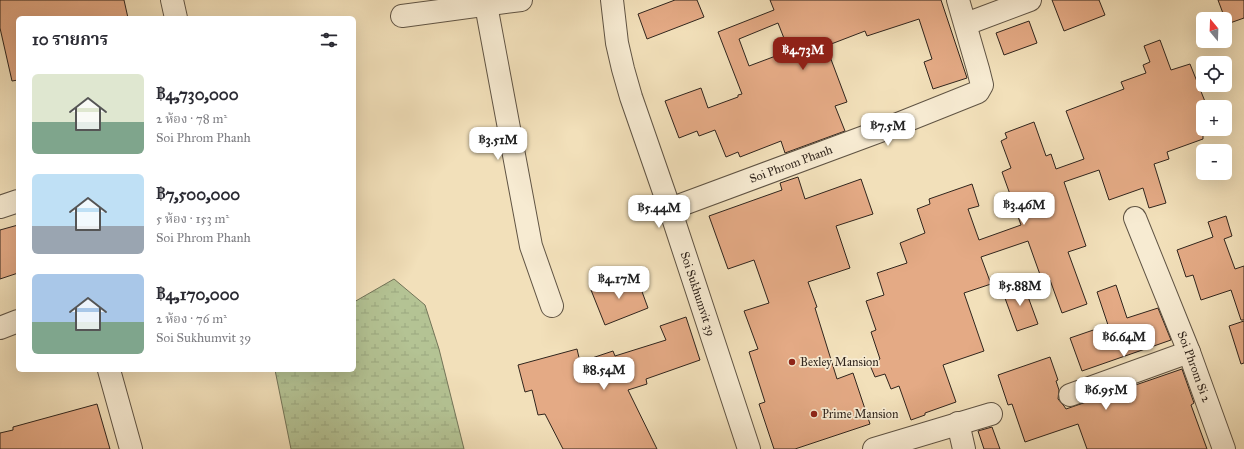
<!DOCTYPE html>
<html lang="th">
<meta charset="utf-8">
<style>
:root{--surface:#fff;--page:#f7f7f7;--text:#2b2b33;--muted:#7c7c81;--accent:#8f2418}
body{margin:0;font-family:"IM FELL Great Primer","Noto Serif Thai",serif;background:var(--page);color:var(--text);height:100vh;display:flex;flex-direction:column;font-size:15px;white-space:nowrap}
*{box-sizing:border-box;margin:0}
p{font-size:13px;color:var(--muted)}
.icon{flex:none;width:22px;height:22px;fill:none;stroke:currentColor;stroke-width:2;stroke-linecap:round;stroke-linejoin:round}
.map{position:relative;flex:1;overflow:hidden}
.panel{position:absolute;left:16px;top:16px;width:340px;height:356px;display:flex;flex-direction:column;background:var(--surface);border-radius:6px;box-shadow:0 4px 16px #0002}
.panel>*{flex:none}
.needle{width:26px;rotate:341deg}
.fabs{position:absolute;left:1196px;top:12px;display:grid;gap:8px}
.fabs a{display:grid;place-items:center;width:36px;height:36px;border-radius:6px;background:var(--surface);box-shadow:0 4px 16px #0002;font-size:20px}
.price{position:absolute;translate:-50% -34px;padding:0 9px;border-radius:8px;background:#fff;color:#222;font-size:13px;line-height:26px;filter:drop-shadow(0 1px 2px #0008)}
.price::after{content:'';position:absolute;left:50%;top:24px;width:12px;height:9px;margin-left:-6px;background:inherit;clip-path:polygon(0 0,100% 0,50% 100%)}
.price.selected{background:var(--accent);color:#fff}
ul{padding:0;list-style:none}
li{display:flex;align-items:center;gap:12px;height:100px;padding:0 16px}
li span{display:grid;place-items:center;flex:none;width:112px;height:80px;border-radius:6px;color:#555}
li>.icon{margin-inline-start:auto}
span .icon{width:48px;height:48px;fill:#fffc;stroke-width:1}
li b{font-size:17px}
h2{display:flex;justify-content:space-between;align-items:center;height:48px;padding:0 16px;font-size:17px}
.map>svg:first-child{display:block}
.wetland{fill:url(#wetland-marsh);stroke:#727458}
.building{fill:#e4aa85;stroke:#30251d;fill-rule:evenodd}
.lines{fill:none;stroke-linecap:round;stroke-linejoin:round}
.minor-casing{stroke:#605444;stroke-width:24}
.minor{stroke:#f7ebd2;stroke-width:22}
.poi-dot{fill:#8f2418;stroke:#f7ebd2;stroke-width:1.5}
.labels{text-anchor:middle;stroke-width:3.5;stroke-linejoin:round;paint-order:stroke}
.street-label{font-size:12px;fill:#30251d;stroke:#f7ebd2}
.poi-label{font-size:12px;fill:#30251d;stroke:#f7ebd2;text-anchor:start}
</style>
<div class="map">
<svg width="1244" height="449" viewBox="0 0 1244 449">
<defs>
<pattern id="wetland-marsh" width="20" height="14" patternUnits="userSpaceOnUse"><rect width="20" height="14" fill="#b4c394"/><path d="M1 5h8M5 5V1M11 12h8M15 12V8" fill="none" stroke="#9ba77f"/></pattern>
</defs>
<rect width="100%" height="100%" fill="#f2e0ba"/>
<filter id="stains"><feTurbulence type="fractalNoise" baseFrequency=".005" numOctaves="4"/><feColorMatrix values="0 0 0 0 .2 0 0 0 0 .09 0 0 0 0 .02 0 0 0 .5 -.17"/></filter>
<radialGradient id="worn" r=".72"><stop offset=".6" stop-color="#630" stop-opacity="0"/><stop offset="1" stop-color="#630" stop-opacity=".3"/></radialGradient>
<polygon class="wetland" points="394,279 425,305 439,349 464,449 291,449 275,370 354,370 354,302"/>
<g class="building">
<polygon points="0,0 124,0 128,18 18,18 18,80 12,81 0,28"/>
<polygon points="675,0 697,0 704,17 647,39 638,14"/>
<path d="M770,0H941L967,78L933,89L924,62L932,59L919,19L867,36L865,31L826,46L847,102L835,106L845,131L785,153L781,141L740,157L738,152L726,157L715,130L699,136L697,131L679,138L665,101L701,88L708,108L738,97V95L742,94L718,32L774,10ZM778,23L789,51L749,66L739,39Z"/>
<polygon points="1052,0 1099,0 1105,15 1064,31"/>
<polygon points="1218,0 1244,0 1244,18 1227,24"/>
<polygon points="1029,21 1037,43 1004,55 996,33"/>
<polygon points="1160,40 1171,70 1190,64 1206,104 1203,105 1203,139 1167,152 1169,159 1154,164 1166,203 1149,208 1143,188 1109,200 1099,170 1064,182 1086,246 1068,252 1087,304 1062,313 1050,280 1043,283 1028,241 981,257 991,284 964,293 984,351 943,365 956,402 925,413 925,415 911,420 899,386 891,389 885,374 875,377 869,363 880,359 871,332 876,330 866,301 884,295 877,273 907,263 900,243 925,233 917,209 930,204 929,199 972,184 979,206 968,209 979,240 1021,225 1002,172 1011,168 1001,141 1007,138 1005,133 1034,122 1046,156 1051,154 1056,169 1084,159 1066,111 1124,89 1121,82 1146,73 1143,65 1150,62 1144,46"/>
<polygon points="798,177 805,199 861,179 873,214 836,226 850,268 808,282 817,307 815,308 837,379 853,373 870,424 795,449 774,449 759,404 765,402 749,352 758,349 744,311 769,303 754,260 728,269 709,216 782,190 780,183"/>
<polygon points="1226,216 1232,236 1224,239 1235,269 1244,266 1244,320 1241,320 1231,290 1201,300 1193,275 1186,277 1177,250 1213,237 1208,222"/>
<polygon points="18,225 18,273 0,279 0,230"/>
<polygon points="637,278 648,308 605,325 591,290 620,279 622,284"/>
<polygon points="1023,283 1038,324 1017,331 1002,290"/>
<polygon points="1116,285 1127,318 1158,308 1171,340 1082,371 1070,338 1108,325 1097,292"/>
<polygon points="686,317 700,360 646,379 647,384 628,390 657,449 563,449 545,414 538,415 532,390 525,392 518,365 577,349 580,362 613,351 615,356 666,340 660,326"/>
<polygon points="1244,321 1244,363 1241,364 1229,326"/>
<polygon points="1050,357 1058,380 1056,381 1059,390 1058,399 1064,406 1066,409 1182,369 1194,403 1191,405 1207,449 1087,449 1078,424 1025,442 1012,404 1008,405 998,375"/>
<polygon points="97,404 110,449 0,449 0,433 13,430 13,427"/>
<polygon points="992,427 1000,449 984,449 978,431"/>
</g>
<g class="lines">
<g class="minor-casing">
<g id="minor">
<polyline points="172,0 176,18"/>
<path id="s1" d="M612,0L617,43L623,69L631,97L673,218L749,449"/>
<polyline points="486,5 531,246 552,306"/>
<polyline points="402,16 521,0"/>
<polyline points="966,24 1030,0"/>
<polyline points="0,207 18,201"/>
<path id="s2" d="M670,209L883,130L978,92L982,85L978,69L958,0"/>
<path id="s3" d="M1135,218L1189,352L1224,449"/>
<polyline points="0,328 18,321"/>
<polyline points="109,370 131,449"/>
<polyline points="1070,395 1189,352"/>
<polyline points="958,423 964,449"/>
<polyline points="874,449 991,414"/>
</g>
</g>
<use href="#minor" class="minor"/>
</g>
<g class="poi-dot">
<circle cx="792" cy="362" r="4"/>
<circle cx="814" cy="414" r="4"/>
</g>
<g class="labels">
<g class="street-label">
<text dy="4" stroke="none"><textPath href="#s2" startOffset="129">Soi Phrom Phanh</textPath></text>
<text dy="4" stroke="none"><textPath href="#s1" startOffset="307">Soi Sukhumvit 39</textPath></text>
<text dy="4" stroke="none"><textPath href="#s3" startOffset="160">Soi Phrom Si 2</textPath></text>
</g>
<g class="poi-label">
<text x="800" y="366">Bexley Mansion</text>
<text x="822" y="418">Prime Mansion</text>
</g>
</g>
<rect width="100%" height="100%" filter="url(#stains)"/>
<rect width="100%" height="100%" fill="url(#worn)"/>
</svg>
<div class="fabs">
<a><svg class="needle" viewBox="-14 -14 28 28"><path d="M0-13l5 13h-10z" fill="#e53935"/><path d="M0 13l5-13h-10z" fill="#7c7c81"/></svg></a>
<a><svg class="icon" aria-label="locate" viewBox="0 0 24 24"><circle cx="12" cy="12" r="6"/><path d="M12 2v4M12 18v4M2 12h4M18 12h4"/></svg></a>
<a>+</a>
<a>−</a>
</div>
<b class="price selected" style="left:803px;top:71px">฿4.73M</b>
<b class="price" style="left:888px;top:147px">฿7.5M</b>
<b class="price" style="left:498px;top:161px">฿3.51M</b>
<b class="price" style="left:1024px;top:226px">฿3.46M</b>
<b class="price" style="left:659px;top:229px">฿5.44M</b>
<b class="price" style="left:619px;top:300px">฿4.17M</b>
<b class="price" style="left:1020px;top:307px">฿5.88M</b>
<b class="price" style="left:1124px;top:358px">฿6.64M</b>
<b class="price" style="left:604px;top:391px">฿8.54M</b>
<b class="price" style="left:1106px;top:411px">฿6.95M</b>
<section class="panel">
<h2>10 รายการ<svg class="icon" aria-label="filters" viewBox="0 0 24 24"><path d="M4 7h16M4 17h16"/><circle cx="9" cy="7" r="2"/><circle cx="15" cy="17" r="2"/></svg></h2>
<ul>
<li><span style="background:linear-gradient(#dfe7d0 60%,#7fa58c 0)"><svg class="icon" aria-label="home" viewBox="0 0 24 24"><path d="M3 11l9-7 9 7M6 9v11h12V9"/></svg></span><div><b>฿4,730,000</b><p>2 ห้อง · 78 m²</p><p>Soi Phrom Phanh</p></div></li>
<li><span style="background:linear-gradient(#bfe0f5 65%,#9aa5b1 0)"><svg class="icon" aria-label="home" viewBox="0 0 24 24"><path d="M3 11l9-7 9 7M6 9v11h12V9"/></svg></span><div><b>฿7,500,000</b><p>5 ห้อง · 153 m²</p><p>Soi Phrom Phanh</p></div></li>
<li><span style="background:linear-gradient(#a9c7e8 60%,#7fa58c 0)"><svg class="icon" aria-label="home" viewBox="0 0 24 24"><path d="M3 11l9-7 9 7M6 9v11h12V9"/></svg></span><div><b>฿4,170,000</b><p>2 ห้อง · 76 m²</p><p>Soi Sukhumvit 39</p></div></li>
</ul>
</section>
</div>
